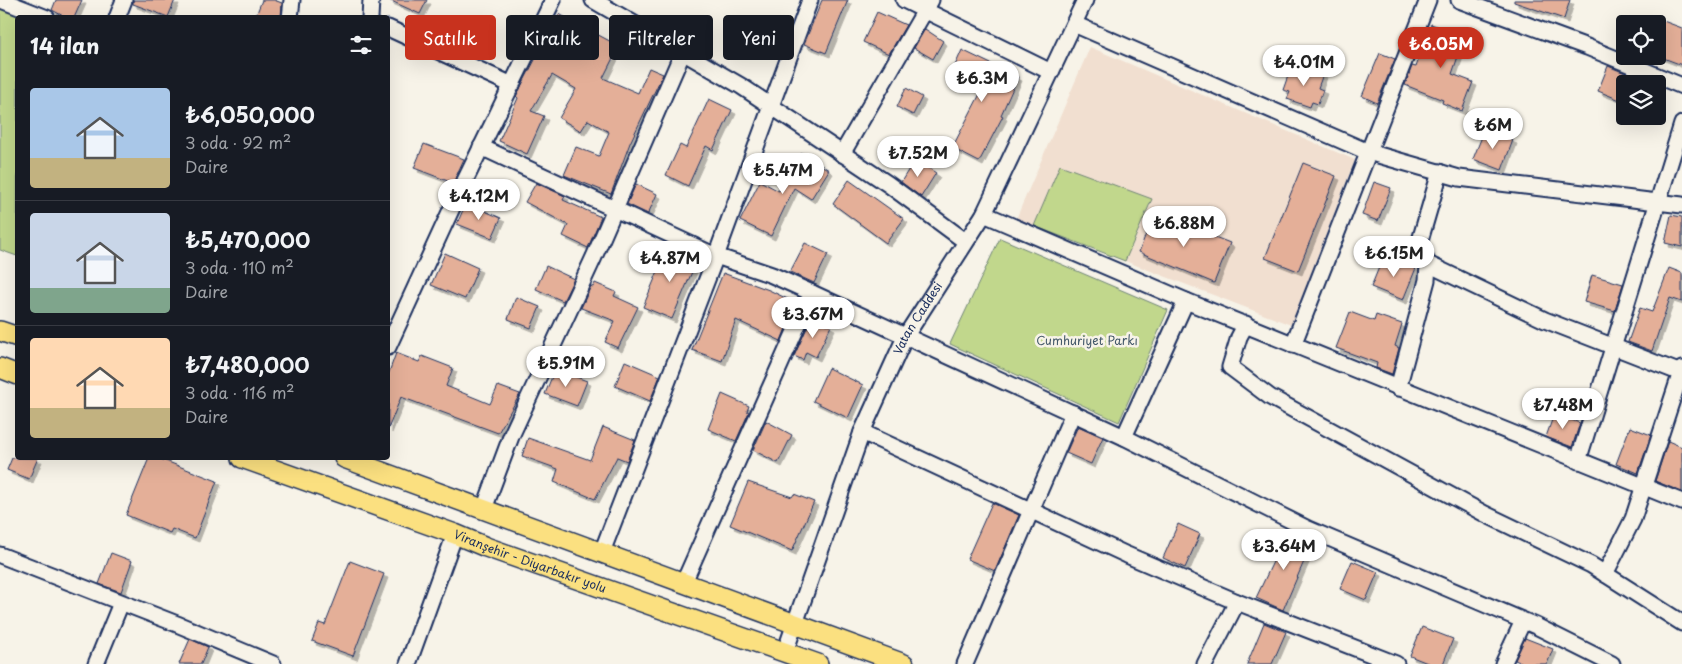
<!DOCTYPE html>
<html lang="tr">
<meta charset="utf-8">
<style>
:root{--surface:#171b24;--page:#242831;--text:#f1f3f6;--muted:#9ea1a6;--line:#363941;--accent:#c8321e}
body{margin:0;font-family:"Playpen Sans",sans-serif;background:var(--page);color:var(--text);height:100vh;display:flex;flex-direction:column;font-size:19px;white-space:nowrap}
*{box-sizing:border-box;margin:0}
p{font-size:16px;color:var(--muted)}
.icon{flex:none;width:28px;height:28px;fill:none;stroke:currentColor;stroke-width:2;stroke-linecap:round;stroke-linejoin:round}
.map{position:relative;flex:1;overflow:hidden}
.sheet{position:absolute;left:15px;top:15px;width:375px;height:445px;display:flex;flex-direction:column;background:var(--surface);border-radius:5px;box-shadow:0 5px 20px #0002}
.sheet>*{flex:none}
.guide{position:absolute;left:405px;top:15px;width:475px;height:45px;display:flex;gap:10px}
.controls{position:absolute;left:1616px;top:15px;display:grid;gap:10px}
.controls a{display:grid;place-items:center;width:50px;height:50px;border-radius:5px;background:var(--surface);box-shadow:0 5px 20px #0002;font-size:25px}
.price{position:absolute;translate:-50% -42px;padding:0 11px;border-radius:18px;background:#fff;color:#222;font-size:16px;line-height:32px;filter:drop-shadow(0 1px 2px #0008)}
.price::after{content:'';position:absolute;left:50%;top:30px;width:15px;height:11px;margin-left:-8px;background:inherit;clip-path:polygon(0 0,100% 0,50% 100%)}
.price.current{background:var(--accent);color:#fff}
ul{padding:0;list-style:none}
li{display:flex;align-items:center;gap:15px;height:125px;padding:0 15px}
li+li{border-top:1px solid var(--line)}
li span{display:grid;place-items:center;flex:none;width:140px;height:100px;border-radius:5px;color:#555}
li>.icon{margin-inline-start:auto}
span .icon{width:60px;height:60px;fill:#fffc;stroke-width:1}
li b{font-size:21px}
h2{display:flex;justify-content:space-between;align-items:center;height:60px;padding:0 15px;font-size:21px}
.tag{padding:0 18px;border-radius:5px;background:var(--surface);box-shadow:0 5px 20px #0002;font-size:18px;line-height:45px}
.tag.current{background:var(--accent);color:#fff}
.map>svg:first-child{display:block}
.built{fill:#f1dfd0}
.green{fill:#c1d78c;stroke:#6e8375}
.building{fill:#e4af98;stroke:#1b2f5e;filter:url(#shadow)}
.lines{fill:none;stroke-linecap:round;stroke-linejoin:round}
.minor-casing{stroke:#1b2f5e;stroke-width:19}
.major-casing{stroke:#1b2f5e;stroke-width:22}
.minor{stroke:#f7f3e8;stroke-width:15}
.major{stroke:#fbe080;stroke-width:19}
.labels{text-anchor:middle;stroke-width:5;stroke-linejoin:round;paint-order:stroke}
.street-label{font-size:12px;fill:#1b2f5e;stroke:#f7f3e8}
.park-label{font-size:12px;fill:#44596a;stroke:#f7f3e8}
</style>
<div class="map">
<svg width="1682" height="664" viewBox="0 0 1682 664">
<defs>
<filter id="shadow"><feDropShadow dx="4" dy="4" stdDeviation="0" flood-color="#0004"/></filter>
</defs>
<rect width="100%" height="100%" fill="#f7f3e8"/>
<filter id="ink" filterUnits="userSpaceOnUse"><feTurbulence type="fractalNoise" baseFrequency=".02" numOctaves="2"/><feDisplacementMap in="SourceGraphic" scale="10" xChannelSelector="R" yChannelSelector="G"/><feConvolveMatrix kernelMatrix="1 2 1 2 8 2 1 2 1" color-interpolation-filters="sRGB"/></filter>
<g filter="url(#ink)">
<polygon class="built" points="1090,47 1355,160 1291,325 1016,219"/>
<g class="green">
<polygon points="0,8 26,17 18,18 17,256 0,250"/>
<polygon points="1060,165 1152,199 1125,261 1034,226"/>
<polygon points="1000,238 1168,310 1119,422 950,344"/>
</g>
<g class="building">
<polygon points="56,0 82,0 74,18 67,18 52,10"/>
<polygon points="133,0 175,0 168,17 133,4"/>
<polygon points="262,0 274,0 282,3 281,18 255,18"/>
<polygon points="389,0 427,0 420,14"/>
<polygon points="822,0 848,0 826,53 804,44"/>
<polygon points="1514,0 1570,0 1564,19 1514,2"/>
<polygon points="877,12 906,25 889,54 863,42"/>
<polygon points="559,14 619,46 603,78 638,93 649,68 663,74 630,143 611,194 564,175 576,147 599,156 609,132 588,120 581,131 559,118 576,89 552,75 531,111 544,116 527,154 499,141 518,98 516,96"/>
<polygon points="1658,19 1682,28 1682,65 1658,56"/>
<polygon points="1431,24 1465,36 1452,74 1473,82 1462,111 1442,103 1443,100 1405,85 1412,66 1416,67"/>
<polygon points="925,29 943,41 933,59 914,48"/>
<polygon points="962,50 1018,77 1001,115 1003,116 979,162 952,148 981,92 950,77"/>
<polygon points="1380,53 1395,59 1377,103 1362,96"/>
<polygon points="1301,66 1323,74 1318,88 1323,90 1318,104 1312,102 1310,107 1287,99 1290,92 1283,90 1290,70 1299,73"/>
<polygon points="1608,66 1637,78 1634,84 1625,84 1625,102 1598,91"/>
<polygon points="906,88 922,97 913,115 897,107"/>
<polygon points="709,99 732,110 713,150 706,146 688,186 666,175 680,145 686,148"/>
<polygon points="1485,129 1513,140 1502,170 1473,159"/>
<polygon points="424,144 464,159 453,183 414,168"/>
<polygon points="802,153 829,170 811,199 794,188 771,236 740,221 760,181 779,191"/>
<polygon points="915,159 936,173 921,197 901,182"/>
<polygon points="1303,163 1336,176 1298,271 1265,258"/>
<polygon points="849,180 904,219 886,243 833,204"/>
<polygon points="1374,182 1391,188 1378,221 1362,215"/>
<polygon points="536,183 565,196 563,200 601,217 588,248 563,236 568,225 525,202"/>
<polygon points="636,184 657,194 648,214 627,204"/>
<polygon points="466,203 501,218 492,238 457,224"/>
<polygon points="1154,213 1230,243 1214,283 1139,252"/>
<polygon points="1671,215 1682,217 1682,247 1665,243"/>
<polygon points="805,243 828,254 814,283 790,272"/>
<polygon points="668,247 697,260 672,319 643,307"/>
<polygon points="445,253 478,268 465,299 431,285"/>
<polygon points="1384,255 1416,268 1403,300 1371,287"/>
<polygon points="546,266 574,279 563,301 536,289"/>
<polygon points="1669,268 1682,273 1682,302 1670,298 1652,351 1628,342 1640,308 1652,312"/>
<polygon points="723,273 769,290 796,303 781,341 736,320 722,361 692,350"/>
<polygon points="1592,275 1623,284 1615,311 1584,302"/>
<polygon points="595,283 616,292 614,296 638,307 618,348 605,342 615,321 581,308 591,286 593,287"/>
<polygon points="516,297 540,307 531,328 508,319"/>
<polygon points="1350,312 1374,321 1376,315 1402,324 1395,346 1399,348 1392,374 1376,368 1377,363 1336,348"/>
<polygon points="812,317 831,326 816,357 806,352 803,360 794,356"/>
<polygon points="396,353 419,362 422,356 453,368 446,386 490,404 498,386 520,394 498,433 401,397 388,429 388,375"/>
<polygon points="625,361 660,376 650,401 615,386"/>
<polygon points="828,368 863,385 848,418 813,401"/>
<polygon points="555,369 587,381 577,406 545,394"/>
<polygon points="722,394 749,406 747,411 749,412 736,441 708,429"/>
<polygon points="1554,414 1580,423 1572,447 1546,437"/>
<polygon points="766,421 792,435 778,463 753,450"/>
<polygon points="1078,426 1103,437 1091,464 1066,453"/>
<polygon points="603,427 635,440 627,461 617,457 595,499 554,482 558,469 522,456 528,438 590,460"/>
<polygon points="1630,427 1651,435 1638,473 1616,464"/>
<polygon points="1668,441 1682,447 1682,492 1655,481"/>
<polygon points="12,458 38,458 29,479 7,470"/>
<polygon points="149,458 158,458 217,481 195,538 172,529 170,533 126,515"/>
<polygon points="748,482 792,497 794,494 814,502 792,551 730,525"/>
<polygon points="992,503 1019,515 995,571 967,559"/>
<polygon points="1178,524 1200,534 1185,568 1163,558"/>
<polygon points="1287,532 1312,543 1283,610 1256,598"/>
<polygon points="111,553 132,561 121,592 99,584"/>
<polygon points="350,561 384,574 353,656 312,641 319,623 325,625"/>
<polygon points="1352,561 1378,572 1366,600 1340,589"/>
<polygon points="1264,623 1286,632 1272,664 1247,664"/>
<polygon points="1422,627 1453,639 1443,664 1430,664 1410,656"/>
<polygon points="1525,638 1553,649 1547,664 1524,664 1515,660"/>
<polygon points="190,639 208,647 201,664 179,664"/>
</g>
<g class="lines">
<g class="minor-casing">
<g id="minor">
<polyline points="1,0 47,18"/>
<polyline points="593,0 741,86 888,184 965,241"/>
<polyline points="904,0 1051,72"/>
<polyline points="1459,0 1587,47 1682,86"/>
<polyline points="117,18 124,0"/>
<polyline points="290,18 292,0"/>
<polyline points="370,18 371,0"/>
<polyline points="1074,24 1368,152 1459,178 1682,205"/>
<polyline points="388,28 512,85"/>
<polyline points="481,147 716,256 772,275 812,293 1124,437 1308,529 1536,626 1612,664"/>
<polyline points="842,154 931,0"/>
<polyline points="984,214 1186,301 1682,502"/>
<polyline points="1428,264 1545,320 1681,373"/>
<polyline points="1246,324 1239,337 1230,367 1270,397 1485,514 1591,565 1682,623"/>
<polyline points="1293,345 1428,0"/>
<polyline points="388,347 456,199 553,0"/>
<polyline points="1398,388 1427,280 1428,264 1419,244 1440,172"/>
<polyline points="862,432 1127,555 1237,602 1396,664"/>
<polyline points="1124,437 1186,301"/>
<polyline points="1578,461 1682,124"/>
<polyline points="484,509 512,434 594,257 682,54"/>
<polyline points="602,552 716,256 810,0"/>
<polyline points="0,555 177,624 273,664"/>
<polyline points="1605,574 1633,519 1682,369"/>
<polyline points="684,582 812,293"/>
<path id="s1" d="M785,652L862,432L905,337L984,214L1085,0"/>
<polyline points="96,664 121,603"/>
<polyline points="408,664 455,534"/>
<polyline points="965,664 1073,413"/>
<polyline points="1205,664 1237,602"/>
<polyline points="1503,664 1523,621"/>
</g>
</g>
<g class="major-casing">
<g id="major">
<polyline points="0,331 18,337"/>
<polyline points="0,368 18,375"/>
<path id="s2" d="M242,458L455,534L486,547L818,664"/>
<polyline points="344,458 904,664"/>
</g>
</g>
<use href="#minor" class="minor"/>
<use href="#major" class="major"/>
</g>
</g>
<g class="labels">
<g class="street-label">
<text dy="4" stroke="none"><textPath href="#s1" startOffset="360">Vatan Caddesi</textPath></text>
<text dy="4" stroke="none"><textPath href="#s2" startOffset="306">Viranşehir - Diyarbakır yolu</textPath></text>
</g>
<g class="park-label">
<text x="1087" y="345">Cumhuriyet Parkı</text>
</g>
</g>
</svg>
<div class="controls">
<a><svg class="icon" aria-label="locate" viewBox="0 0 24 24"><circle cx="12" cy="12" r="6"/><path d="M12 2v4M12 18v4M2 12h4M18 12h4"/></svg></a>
<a><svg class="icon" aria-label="layers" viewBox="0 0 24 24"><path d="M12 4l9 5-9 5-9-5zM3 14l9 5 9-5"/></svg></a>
</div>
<b class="price current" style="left:1441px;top:69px">₺6.05M</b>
<b class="price" style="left:1304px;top:87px">₺4.01M</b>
<b class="price" style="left:982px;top:103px">₺6.3M</b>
<b class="price" style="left:1493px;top:150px">₺6M</b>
<b class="price" style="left:918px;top:178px">₺7.52M</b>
<b class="price" style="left:783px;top:195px">₺5.47M</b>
<b class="price" style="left:479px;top:221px">₺4.12M</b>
<b class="price" style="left:1184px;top:248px">₺6.88M</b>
<b class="price" style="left:1394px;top:278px">₺6.15M</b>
<b class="price" style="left:670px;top:283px">₺4.87M</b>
<b class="price" style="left:813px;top:339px">₺3.67M</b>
<b class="price" style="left:566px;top:388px">₺5.91M</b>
<b class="price" style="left:1563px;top:430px">₺7.48M</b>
<b class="price" style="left:1284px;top:571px">₺3.64M</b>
<div class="guide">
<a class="tag current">Satılık</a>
<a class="tag">Kiralık</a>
<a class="tag">Filtreler</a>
<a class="tag">Yeni</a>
</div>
<section class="sheet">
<h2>14 ilan<svg class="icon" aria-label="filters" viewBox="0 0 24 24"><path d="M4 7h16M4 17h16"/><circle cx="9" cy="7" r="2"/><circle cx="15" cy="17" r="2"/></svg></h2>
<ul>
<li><span style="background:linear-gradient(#a9c7e8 70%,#c2b280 0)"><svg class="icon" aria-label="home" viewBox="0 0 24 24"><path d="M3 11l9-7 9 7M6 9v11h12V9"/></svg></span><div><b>₺6,050,000</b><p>3 oda · 92 m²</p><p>Daire</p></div></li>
<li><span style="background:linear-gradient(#c9d6e8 75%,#7fa58c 0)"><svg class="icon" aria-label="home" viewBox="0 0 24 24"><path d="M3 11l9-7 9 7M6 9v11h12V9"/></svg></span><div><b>₺5,470,000</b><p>3 oda · 110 m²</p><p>Daire</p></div></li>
<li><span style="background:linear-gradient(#ffd9b3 70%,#c2b280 0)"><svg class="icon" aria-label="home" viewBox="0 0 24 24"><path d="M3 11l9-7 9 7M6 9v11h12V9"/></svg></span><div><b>₺7,480,000</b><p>3 oda · 116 m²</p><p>Daire</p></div></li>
</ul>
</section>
</div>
